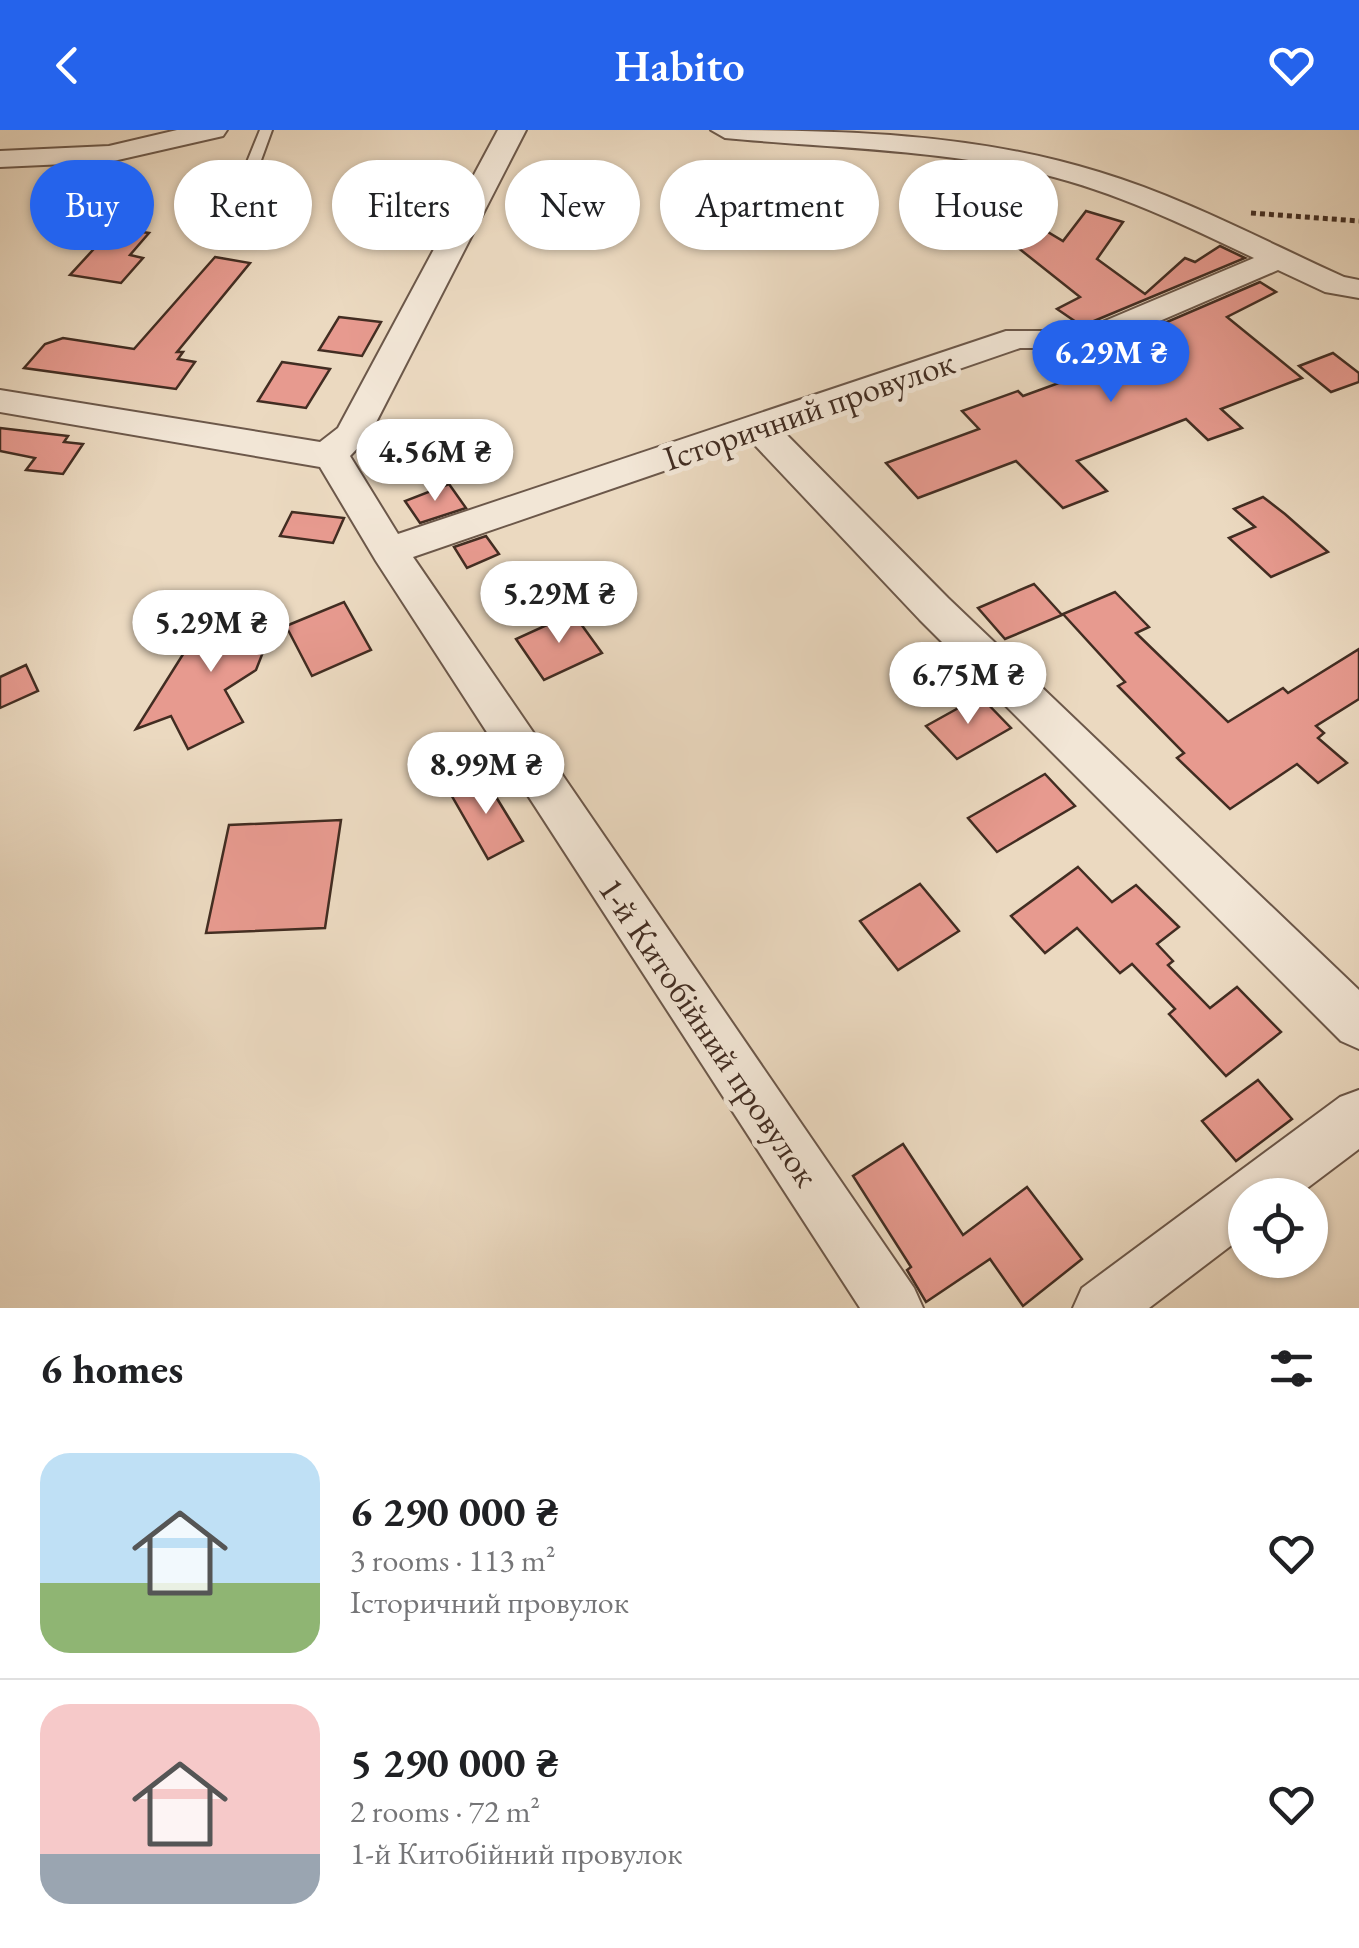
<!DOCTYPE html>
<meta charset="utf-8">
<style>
:root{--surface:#fff;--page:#f2f2f2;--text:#202124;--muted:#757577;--line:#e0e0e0;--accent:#2563eb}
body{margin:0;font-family:"EB Garamond",serif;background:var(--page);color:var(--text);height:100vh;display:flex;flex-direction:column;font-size:38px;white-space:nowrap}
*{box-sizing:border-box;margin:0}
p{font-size:32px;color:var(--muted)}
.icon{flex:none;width:55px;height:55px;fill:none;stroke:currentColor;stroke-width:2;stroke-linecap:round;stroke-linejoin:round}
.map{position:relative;height:1178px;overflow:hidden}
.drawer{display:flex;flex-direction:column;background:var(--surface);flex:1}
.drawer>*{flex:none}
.hud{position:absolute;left:30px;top:30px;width:1300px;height:90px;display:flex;gap:20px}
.fabs{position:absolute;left:1228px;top:1048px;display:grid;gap:20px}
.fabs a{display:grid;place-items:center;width:100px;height:100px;border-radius:50%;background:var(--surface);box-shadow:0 2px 8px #0004;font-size:50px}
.price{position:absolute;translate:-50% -85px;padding:0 22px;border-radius:35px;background:#fff;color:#222;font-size:32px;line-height:65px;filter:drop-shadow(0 2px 5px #0008)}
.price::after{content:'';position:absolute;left:50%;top:60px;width:30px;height:22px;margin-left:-15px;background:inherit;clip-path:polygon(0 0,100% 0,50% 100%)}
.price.current{background:var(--accent);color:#fff}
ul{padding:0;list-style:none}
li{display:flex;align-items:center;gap:30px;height:250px;padding:0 40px}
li+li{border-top:2px solid var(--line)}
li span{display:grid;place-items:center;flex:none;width:280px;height:200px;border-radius:30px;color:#555}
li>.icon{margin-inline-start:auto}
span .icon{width:120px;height:120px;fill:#fffc;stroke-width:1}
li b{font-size:42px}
h2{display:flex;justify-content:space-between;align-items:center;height:120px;padding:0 40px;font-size:42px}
.chip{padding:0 35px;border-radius:45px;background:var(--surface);box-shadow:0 2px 8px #0004;font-size:35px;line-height:90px}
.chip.current{background:var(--accent);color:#fff}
header{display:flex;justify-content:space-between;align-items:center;height:130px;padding:0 40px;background:var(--accent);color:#fff;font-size:45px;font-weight:600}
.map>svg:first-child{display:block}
.building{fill:#e79a8f;stroke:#422d22;stroke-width:2.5}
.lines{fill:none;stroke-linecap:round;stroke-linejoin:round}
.service-casing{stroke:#6c584a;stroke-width:4}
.minor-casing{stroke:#6c584a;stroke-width:4}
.path{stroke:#422d22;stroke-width:5;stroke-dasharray:5 4;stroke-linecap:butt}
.service{fill:#f2e6d6;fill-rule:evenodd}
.minor{fill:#f2e6d6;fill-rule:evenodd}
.labels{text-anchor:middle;stroke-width:10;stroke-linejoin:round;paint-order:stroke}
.street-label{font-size:35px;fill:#422d22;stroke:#f2e6d6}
</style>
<header><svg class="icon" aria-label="back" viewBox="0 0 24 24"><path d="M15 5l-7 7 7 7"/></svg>Habito<svg class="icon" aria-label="heart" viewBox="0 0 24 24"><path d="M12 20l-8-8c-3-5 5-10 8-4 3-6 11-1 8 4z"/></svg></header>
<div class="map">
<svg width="1359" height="1178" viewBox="0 0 1359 1178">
<rect width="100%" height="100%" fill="#ebd9c0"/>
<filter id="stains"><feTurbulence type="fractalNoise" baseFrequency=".002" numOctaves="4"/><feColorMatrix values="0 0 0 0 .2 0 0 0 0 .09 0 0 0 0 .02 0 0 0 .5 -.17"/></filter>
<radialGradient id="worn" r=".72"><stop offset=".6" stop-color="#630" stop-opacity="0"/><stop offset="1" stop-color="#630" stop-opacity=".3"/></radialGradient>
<g class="building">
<polygon points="536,38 583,43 573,71 524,67"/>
<polygon points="1086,81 1123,92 1097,129 1145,164 1185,128 1195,132 1220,116 1245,128 1082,196 1057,179 1080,167 1012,113 1041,98 1063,111"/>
<polygon points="113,98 149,103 130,125 143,128 121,153 70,145"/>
<polygon points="215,127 250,133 177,222 183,222 178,229 195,232 176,259 24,238 45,214 63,208 134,219"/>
<polygon points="1260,152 1276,162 1227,187 1302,248 1221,279 1242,298 1208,310 1186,289 1077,331 1107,361 1063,378 1016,331 918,368 886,333 979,299 962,281 1018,261 1023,266 1128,228 1111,216"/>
<polygon points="339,187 381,192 362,226 319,220"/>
<polygon points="1333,223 1359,243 1359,252 1331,262 1299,236"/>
<polygon points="282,232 330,239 306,278 258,271"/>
<polygon points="0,298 68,306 64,312 83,314 63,344 26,340 35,328 0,321"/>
<polygon points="449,354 466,378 420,393 405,371"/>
<polygon points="1263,367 1285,384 1328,422 1271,447 1229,408 1255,397 1234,379"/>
<polygon points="292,382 344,388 333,413 280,406"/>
<polygon points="486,406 499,424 467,438 454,417"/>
<polygon points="1034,454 1062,485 1005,509 978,478"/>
<polygon points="1115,462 1149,497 1136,503 1228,592 1283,558 1288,563 1359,519 1359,569 1316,596 1324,603 1318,608 1347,633 1318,653 1297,634 1230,679 1177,628 1184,623 1118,556 1125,552 1063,484"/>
<polygon points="344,472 371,520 312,546 286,496"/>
<polygon points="214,475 276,489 256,540 225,560 243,592 188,619 171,586 136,599"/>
<polygon points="573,483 602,523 544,550 516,509"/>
<polygon points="26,535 38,561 0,578 0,547"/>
<polygon points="980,566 1011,598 957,629 926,596"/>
<polygon points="482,644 523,711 488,729 449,661"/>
<polygon points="1045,644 1075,676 997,722 968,688"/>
<polygon points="341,690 325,798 206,803 229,695"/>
<polygon points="1078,737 1112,772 1136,755 1179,797 1157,814 1173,831 1168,835 1210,878 1237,857 1281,902 1226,946 1169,884 1175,879 1132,834 1120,843 1077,798 1045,823 1011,786"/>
<polygon points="920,754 959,801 898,840 860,791"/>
<polygon points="1258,950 1292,989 1236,1031 1202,991"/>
<polygon points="903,1014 963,1105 1027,1057 1082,1129 1023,1176 990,1129 926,1172 907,1140 911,1137 853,1046"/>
</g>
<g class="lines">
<g class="service-casing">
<polygon id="service" points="260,0 272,0 260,33 207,98 197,98 197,92 247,32"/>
</g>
<g class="minor-casing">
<g id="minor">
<polygon points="177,0 227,0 223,6 109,32 0,37 0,21 109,16"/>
<path d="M498,0H526L369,306L350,326L398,404L1006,201H1081L1254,128C1185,95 1116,62 1042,44C939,19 830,18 725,8L711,0C841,0 974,3 1099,42C1185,68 1264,111 1344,147L1359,150V168L1325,162L1278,140L1097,218H1020L782,300L948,468L1359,860V919L1341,911L920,490L751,311L413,427L914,1158L923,1178H860L376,431L320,337L0,282V260L320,312L338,298Z"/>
<polygon points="1359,960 1359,1019 1298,1065 1245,1065 1245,1105 1149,1178 1073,1178 1082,1158 1340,967"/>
</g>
</g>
<polyline class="path" points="1251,83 1359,91"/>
<use href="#service" class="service"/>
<use href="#minor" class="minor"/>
</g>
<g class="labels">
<g class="street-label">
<text transform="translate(809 280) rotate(-19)" y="12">Історичний провулок</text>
<text transform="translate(709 902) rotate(56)" y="12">1-й Китобійний провулок</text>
</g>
</g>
<rect width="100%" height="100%" filter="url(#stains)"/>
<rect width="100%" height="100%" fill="url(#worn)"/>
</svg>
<div class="fabs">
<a><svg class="icon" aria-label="locate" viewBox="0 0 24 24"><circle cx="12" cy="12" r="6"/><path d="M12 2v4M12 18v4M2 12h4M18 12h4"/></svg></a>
</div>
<b class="price current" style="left:1111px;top:275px">6.29M ₴</b>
<b class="price" style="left:435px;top:374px">4.56M ₴</b>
<b class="price" style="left:559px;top:516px">5.29M ₴</b>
<b class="price" style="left:211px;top:545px">5.29M ₴</b>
<b class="price" style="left:968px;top:597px">6.75M ₴</b>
<b class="price" style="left:486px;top:687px">8.99M ₴</b>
<div class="hud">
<a class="chip current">Buy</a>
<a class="chip">Rent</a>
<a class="chip">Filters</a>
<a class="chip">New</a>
<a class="chip">Apartment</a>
<a class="chip">House</a>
</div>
</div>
<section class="drawer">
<h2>6 homes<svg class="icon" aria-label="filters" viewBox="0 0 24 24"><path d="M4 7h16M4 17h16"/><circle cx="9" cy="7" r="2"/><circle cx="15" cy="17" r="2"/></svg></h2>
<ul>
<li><span style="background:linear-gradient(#bfe0f5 65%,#8fb573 0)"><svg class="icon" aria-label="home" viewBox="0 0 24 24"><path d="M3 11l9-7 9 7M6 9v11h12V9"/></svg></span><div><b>6 290 000 ₴</b><p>3 rooms · 113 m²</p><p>Історичний провулок</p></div><svg class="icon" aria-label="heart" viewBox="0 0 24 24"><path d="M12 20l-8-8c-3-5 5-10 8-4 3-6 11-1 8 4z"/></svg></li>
<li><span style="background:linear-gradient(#f6c9c9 75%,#9aa5b1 0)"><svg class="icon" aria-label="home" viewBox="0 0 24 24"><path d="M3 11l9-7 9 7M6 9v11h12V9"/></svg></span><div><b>5 290 000 ₴</b><p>2 rooms · 72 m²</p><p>1-й Китобійний провулок</p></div><svg class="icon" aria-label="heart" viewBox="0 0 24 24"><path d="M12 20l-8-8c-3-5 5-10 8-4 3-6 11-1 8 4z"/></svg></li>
</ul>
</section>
